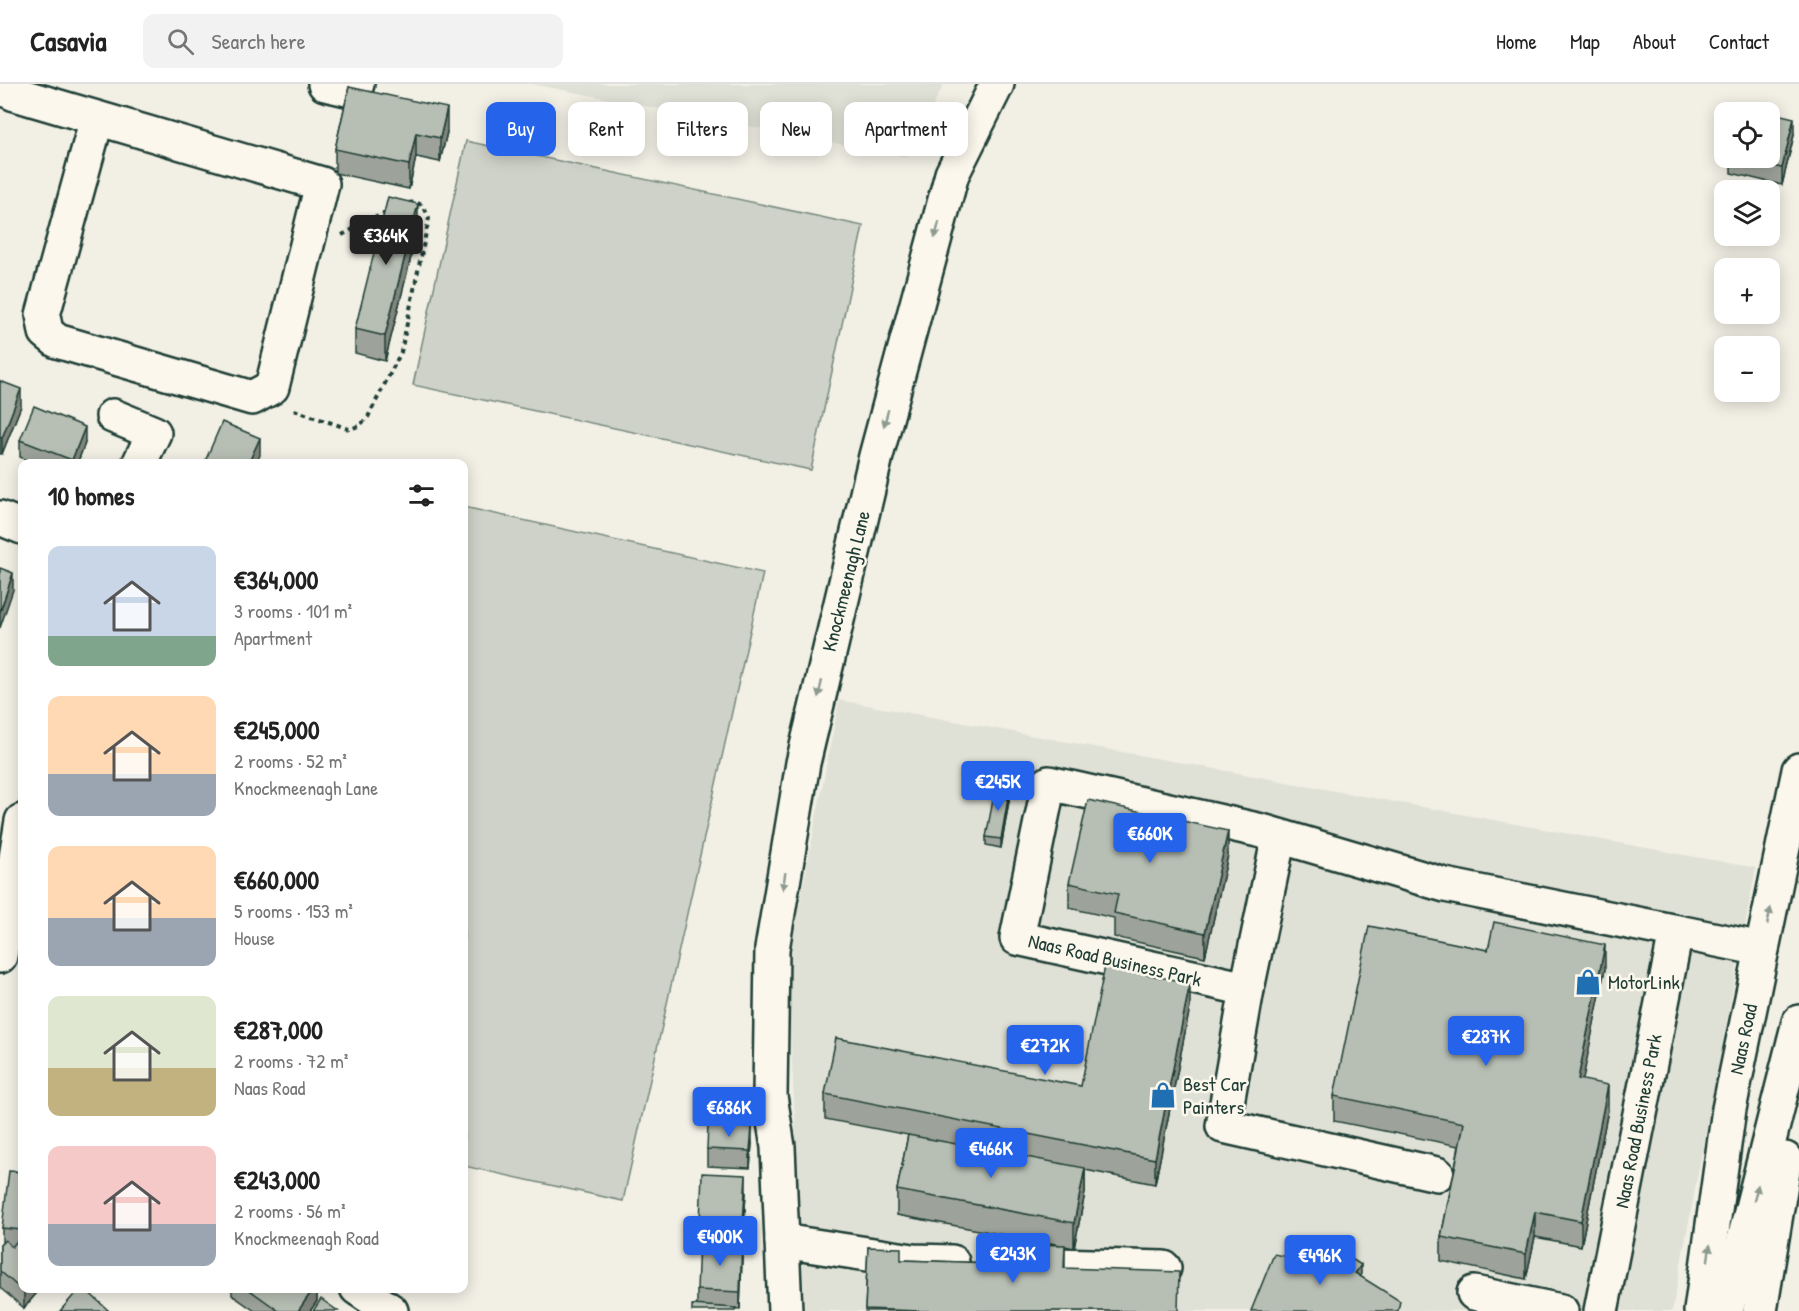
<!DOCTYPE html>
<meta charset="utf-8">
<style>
:root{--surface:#fff;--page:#f2f2f2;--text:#222;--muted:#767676;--line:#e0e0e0;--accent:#2563eb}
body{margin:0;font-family:"Patrick Hand",sans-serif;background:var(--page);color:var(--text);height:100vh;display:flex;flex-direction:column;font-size:22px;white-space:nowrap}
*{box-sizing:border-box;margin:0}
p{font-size:20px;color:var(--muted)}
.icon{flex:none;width:33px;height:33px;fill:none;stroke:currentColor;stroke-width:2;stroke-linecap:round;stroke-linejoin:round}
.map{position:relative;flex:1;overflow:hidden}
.drawer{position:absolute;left:18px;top:375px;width:450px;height:834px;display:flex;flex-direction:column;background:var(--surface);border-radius:12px;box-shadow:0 3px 15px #0003}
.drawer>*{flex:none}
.hud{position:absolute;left:486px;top:18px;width:570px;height:54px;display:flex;gap:12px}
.controls{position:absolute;left:1714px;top:18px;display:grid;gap:12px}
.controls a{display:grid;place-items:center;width:66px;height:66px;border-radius:12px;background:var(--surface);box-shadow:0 3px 15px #0003;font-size:30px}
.price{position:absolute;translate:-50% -51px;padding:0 14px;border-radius:6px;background:var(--accent);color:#fff;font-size:20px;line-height:39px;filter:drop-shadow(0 2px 3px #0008)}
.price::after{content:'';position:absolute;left:50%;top:36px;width:18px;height:14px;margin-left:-9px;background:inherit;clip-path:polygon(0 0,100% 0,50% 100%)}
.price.active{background:#222;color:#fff}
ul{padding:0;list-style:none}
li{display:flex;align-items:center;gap:18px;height:150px;padding:0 30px}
li span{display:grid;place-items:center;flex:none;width:168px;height:120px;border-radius:12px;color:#555}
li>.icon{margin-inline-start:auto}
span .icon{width:72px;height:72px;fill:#fffc;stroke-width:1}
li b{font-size:26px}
h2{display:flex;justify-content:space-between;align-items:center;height:72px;padding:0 30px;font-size:26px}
.chip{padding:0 21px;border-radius:12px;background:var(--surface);box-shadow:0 3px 15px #0003;font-size:21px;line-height:54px}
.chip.active{background:var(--accent);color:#fff}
header{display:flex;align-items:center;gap:36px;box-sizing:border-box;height:84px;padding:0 30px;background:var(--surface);border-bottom:2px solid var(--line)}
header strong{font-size:28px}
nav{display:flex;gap:33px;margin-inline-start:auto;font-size:21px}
.search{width:420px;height:54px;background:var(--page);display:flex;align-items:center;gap:15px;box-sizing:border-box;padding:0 21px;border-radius:12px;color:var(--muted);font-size:22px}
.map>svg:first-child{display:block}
.built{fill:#e0e1d6}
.green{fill:#cfd2c8;stroke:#77887e;stroke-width:1.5}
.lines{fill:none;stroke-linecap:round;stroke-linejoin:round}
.minor-casing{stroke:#1f3d34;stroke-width:38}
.major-casing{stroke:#1f3d34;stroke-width:38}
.highway-casing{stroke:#1f3d34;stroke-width:38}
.path{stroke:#1f3d34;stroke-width:4;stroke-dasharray:4.5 4.5;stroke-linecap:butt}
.minor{stroke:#fbf7ec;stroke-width:33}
.major{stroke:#fbf7ec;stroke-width:33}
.highway{stroke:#fbf7ec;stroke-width:33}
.wall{fill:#9da39a;stroke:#1f3d34;stroke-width:1.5}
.shaded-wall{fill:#80857d;stroke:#1f3d34;stroke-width:1.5}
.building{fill:#b7beb3;stroke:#1f3d34;stroke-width:1.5}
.oneway{fill:#8d9a90}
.labels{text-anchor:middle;stroke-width:5;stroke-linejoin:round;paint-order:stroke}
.street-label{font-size:20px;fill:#1f3d34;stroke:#fbf7ec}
.poi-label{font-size:20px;fill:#1f3d34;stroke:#fbf7ec;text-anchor:start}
</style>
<header>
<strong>Casavia</strong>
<div class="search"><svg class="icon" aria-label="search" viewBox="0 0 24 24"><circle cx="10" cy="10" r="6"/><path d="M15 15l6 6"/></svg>Search here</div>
<nav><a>Home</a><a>Map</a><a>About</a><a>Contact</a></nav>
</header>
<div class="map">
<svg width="1799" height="1227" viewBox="0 0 1799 1227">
<rect width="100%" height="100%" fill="#f2f0e5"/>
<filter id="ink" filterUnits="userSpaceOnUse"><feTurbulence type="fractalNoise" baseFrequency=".0167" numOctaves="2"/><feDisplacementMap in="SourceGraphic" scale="12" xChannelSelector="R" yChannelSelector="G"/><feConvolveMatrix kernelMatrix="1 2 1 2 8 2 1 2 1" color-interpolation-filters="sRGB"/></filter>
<g filter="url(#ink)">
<g class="built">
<polygon points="532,0 944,0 907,73"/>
<polygon points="839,616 1756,784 1672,1227 805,1227 787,885"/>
</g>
<g class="green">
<polygon points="466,57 863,142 811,386 413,301"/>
<polygon points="464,423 763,489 623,1117 464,1082"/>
</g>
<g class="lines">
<g class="minor-casing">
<g id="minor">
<polyline points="325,0 351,6 357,0"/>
<polyline points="0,3 15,10 322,100 272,303 252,314 57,257 46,248 43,231 97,34"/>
<polyline points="113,332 154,349 139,380"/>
<polyline points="0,434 22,443"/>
<polyline points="1279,752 1247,905 1017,854 1049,699 1262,747 1279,752 1445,801 1762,865"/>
<polyline points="0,872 22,737"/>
<polyline points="1247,905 1223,1042 1437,1090"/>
<polyline points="782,1157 913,1177 952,1178"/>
<polyline points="1019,1180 1164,1184"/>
<polyline points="357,1204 391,1227"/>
<polyline points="1474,1209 1561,1227"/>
<polyline points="785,1227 778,1063 770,1012 772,865 803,679 876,372 952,90 997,0"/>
<polyline points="1601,1227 1676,848"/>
</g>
</g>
<g class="major-casing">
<polyline id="major" points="1701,1227 1729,1025 1799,686"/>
</g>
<g class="highway-casing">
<g id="highway">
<polyline points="1726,1227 1799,938"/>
<polyline points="1760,1227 1785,1075"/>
</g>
</g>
<g class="path">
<polyline points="342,151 386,128"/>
<path d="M294,326L349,345L359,342L368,333L401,268L429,134C424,122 422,117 407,119"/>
</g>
<use href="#minor" class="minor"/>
<use href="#major" class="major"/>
<use href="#highway" class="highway"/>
</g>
<g class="wall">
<polygon points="349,3 447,48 440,78 416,73 409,105 335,89 335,65"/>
<polygon points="1794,51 1782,101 1731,89 1731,74 1770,74"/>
<polygon points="418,145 385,277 355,269 355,245"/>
<polygon points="0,297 21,322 2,370 0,370"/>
<polygon points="20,356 85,359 77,380 37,380 20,373"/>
<polygon points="1010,711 1001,764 986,761 986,753"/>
<polygon points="1228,771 1205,873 1114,853 1114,834 1069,824 1069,799"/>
<polygon points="1488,866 1605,885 1582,996 1608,1026 1581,1162 1535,1153 1526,1195 1441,1177 1441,1153 1459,1062 1334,1037 1334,1012"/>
<polygon points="1190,923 1155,1100 1085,1086 1085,1109 1074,1164 1065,1162 1065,1184 1178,1227 865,1227 868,1163 901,1176 992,1179 1061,1161 897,1131 897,1106 908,1051 825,1035 825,1010 1081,1002"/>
<polygon points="752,1059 750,1084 707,1082 707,1065"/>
<polygon points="22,1067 22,1204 41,1204 24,1224 0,1204 0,1161 2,1159 2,1144 22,1088"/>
<polygon points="746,1108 743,1157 700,1154 700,1138"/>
<polygon points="742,1175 740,1225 697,1222 697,1206"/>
<polygon points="232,1204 317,1204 317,1217 310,1227 255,1227 232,1211"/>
</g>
<g class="shaded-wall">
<polygon points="447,24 447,48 440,78 440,54"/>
<polygon points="1794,34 1794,51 1782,101 1782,84"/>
<polygon points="416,49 416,73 409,105 409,81"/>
<polygon points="418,120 418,145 385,277 385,252"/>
<polygon points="21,305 21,322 2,370 2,354"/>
<polygon points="85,343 85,359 77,380 72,380 72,376"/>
<polygon points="260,354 260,371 256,380 248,380"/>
<polygon points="13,489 13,506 0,544 0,528"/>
<polygon points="1010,702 1010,711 1001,764 1001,755"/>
<polygon points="1228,747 1228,771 1205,873 1205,849"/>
<polygon points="1605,861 1605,885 1578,1020 1578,995"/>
<polygon points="1190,899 1190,923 1155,1100 1155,1075"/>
<polygon points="1608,1001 1608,1026 1581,1162 1581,1137"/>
<polygon points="752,1043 752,1059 750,1084 750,1067"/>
<polygon points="1085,1084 1085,1109 1074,1164 1074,1139"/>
<polygon points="746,1091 746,1108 743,1157 743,1140"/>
<polygon points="1535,1128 1535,1153 1526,1195 1526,1170"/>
<polygon points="742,1159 742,1175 740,1225 740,1208"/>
<polygon points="1361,1181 1361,1225 1355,1189"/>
<polygon points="27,1204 41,1204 24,1224 24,1208"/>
<polygon points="314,1204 317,1204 317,1217 310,1227 298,1227"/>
</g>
<g class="building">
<polygon points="349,3 447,24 440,54 416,49 409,81 335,65"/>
<polygon points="1743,22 1794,34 1782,84 1735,74 1770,74 1770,28 1742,28"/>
<polygon points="388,113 418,120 385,252 355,245"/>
<polygon points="0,297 21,305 2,354 0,353"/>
<polygon points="34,322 85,343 72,376 20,356"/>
<polygon points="222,338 260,354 248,380 204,380"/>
<polygon points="0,484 13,489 0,528"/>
<polygon points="996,700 1010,702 1001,755 986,753"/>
<polygon points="1088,716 1228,747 1205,849 1114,829 1118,810 1069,799"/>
<polygon points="1494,838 1605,861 1578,995 1608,1001 1581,1137 1535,1128 1526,1170 1441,1153 1464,1039 1334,1012 1369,842 1488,866"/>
<polygon points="1105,882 1190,899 1155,1075 825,1010 836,954 1081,1002"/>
<polygon points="708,1040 752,1043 750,1067 707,1065"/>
<polygon points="908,1051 1085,1084 1074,1139 897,1106"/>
<polygon points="9,1087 22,1088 22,1146 2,1144"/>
<polygon points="702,1089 746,1091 743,1140 700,1138"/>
<polygon points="21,1152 22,1153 22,1204 27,1204 24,1208 0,1187 0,1161 5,1156 12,1163"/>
<polygon points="699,1157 742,1159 740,1208 697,1206"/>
<polygon points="993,1159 1065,1161 1064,1184 1179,1188 1178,1227 920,1227 865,1225 868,1163 901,1164 901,1176 992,1179"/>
<polygon points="1313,1164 1337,1168 1335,1179 1337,1179 1344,1170 1361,1181 1355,1189 1400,1217 1398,1227 1251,1227 1274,1170 1311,1178"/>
<polygon points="80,1204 84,1204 109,1227 60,1227"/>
<polygon points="247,1204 314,1204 298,1227 279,1227"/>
<polygon points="321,1215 338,1227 313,1227"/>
<polygon points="692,1221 736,1224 735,1227 692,1227"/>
</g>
<defs><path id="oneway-solid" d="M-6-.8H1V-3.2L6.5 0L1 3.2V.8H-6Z" transform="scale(1.5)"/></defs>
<g class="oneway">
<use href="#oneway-solid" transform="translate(937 146) rotate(105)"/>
<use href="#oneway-solid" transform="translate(886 334) rotate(105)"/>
<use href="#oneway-solid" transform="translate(820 605) rotate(103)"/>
<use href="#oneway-solid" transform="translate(784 797) rotate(99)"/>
<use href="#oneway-solid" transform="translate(1769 832) rotate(-78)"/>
<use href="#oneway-solid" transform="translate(1756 1109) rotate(-76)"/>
<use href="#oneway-solid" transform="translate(1709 1169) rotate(-82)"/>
</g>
</g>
<defs>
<g id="shop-bare" transform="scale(2.07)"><path d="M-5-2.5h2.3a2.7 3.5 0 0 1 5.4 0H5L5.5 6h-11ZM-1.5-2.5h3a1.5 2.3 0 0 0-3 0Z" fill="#1f6fb2" stroke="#fbf7ec" stroke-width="2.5" paint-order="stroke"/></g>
</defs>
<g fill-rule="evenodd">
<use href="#shop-bare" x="1588" y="898"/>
<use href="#shop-bare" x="1163" y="1011"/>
</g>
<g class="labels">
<g class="street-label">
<text transform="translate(846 497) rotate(-76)" y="7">Knockmeenagh Lane</text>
<text transform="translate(1115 876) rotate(13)" y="7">Naas Road Business Park</text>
<text transform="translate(1743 955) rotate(-78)" y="7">Naas Road</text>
<text transform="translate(1638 1037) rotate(-79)" y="7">Naas Road Business Park</text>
</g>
<g class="poi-label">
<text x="1608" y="905">MotorLink</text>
<text x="1183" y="1007">Best Car<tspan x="1183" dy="23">Painters</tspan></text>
</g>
</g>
</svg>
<div class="controls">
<a><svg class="icon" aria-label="locate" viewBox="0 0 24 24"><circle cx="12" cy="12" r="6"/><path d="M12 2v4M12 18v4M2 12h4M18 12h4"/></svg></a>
<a><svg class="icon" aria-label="layers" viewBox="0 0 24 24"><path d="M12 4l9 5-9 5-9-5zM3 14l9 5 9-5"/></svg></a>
<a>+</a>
<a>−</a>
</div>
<b class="price active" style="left:386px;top:182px">€364K</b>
<b class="price" style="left:998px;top:728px">€245K</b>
<b class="price" style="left:1150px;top:780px">€660K</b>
<b class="price" style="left:1486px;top:983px">€287K</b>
<b class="price" style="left:1045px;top:992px">€272K</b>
<b class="price" style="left:729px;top:1054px">€686K</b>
<b class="price" style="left:991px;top:1095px">€466K</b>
<b class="price" style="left:720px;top:1183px">€400K</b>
<b class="price" style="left:1013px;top:1200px">€243K</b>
<b class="price" style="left:1320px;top:1202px">€496K</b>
<div class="hud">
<a class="chip active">Buy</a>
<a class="chip">Rent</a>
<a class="chip">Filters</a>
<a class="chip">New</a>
<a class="chip">Apartment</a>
</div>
<section class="drawer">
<h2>10 homes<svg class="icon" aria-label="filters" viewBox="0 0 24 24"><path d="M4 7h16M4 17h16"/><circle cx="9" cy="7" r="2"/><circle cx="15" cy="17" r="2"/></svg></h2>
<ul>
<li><span style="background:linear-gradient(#c9d6e8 75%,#7fa58c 0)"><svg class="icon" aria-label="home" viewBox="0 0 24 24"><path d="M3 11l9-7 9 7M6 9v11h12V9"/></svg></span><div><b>€364,000</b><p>3 rooms · 101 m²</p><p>Apartment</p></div></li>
<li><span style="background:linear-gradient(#ffd9b3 65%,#9aa5b1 0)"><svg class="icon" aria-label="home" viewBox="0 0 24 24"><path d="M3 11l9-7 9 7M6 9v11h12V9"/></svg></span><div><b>€245,000</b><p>2 rooms · 52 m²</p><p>Knockmeenagh Lane</p></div></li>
<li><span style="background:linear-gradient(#ffd9b3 60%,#9aa5b1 0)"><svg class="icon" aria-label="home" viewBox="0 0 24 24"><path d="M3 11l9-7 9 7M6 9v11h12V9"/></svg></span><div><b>€660,000</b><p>5 rooms · 153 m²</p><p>House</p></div></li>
<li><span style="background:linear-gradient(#dfe7d0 60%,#c2b280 0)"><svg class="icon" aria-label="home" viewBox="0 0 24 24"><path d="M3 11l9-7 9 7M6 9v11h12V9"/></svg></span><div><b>€287,000</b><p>2 rooms · 72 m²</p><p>Naas Road</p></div></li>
<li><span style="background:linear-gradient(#f6c9c9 65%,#9aa5b1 0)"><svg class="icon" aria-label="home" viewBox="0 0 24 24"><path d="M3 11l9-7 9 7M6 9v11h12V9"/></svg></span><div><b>€243,000</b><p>2 rooms · 56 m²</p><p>Knockmeenagh Road</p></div></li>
</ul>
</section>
</div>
